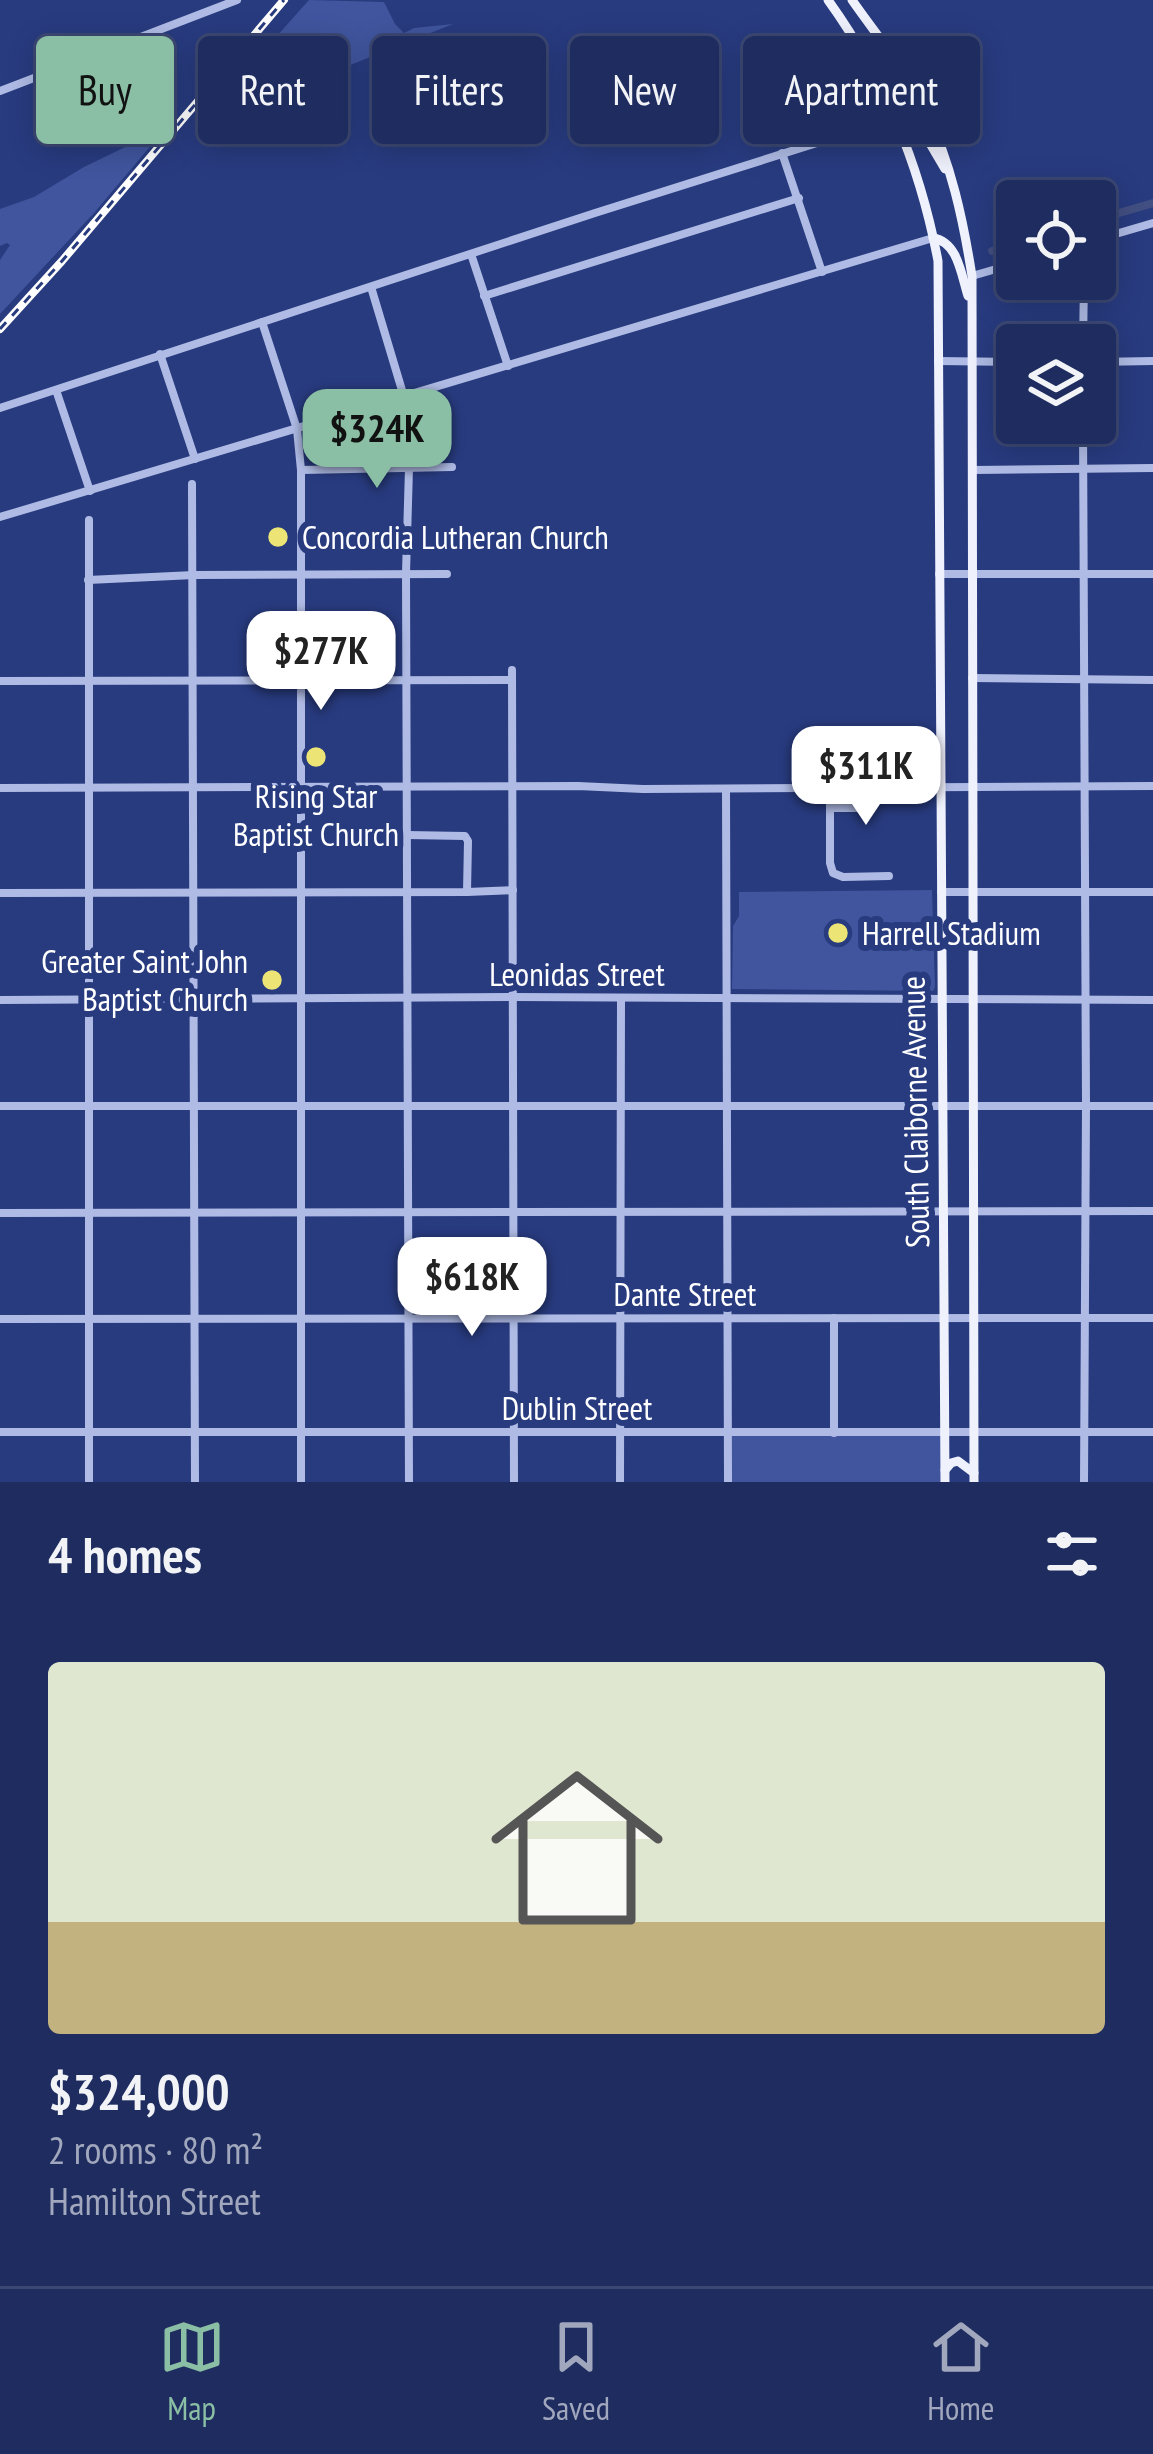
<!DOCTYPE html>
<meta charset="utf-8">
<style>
:root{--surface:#1e2c5f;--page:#2b3868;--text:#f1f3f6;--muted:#a1a7bd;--line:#3c4874;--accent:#8abfa5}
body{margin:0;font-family:"PT Sans Narrow",sans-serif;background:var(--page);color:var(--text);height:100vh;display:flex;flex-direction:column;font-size:45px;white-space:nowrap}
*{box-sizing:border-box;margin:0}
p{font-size:39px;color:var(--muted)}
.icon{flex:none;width:66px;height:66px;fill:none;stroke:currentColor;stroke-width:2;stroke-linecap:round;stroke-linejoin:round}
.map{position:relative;height:1482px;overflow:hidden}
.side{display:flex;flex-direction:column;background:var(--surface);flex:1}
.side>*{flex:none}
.guide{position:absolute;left:36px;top:36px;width:1083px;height:108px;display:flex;gap:24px}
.fabs{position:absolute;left:996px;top:180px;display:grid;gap:24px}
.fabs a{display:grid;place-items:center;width:120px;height:120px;border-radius:12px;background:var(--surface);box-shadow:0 6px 30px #0003,0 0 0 3px var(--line);font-size:60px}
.price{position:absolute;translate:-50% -102px;padding:0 27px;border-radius:24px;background:#fff;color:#222;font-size:39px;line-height:78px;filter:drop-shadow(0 3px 6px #0008)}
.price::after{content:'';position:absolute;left:50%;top:72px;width:36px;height:27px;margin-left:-18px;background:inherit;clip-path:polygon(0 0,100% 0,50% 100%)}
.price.selected{background:var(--accent);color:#111}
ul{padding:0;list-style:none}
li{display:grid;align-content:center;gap:24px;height:636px;padding:0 48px}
li span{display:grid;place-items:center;height:372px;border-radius:12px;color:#555}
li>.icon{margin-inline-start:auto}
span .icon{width:216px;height:216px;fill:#fffc;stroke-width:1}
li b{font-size:51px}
h2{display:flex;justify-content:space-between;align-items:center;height:144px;padding:0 48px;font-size:51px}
.tag{padding:0 42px;border-radius:12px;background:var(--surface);box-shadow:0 6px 30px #0003,0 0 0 3px var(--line);font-size:42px;line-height:108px}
.tag.selected{background:var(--accent);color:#111}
.tab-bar{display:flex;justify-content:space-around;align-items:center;height:168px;border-top:3px solid var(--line);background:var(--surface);font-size:33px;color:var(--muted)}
.tab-bar a{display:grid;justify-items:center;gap:6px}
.tab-bar .selected{color:var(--accent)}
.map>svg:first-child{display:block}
.green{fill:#40559e}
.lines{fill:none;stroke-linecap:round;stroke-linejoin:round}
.canal{stroke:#424f82;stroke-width:8}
.minor{stroke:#afbbe5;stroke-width:8}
.major{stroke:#eff1fd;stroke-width:9}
.rail-casing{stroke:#fff;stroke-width:8}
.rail{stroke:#283b7f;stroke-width:3;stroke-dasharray:9;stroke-linecap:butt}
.poi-dot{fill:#ece576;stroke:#283b7f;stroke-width:4.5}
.labels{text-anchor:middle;stroke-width:12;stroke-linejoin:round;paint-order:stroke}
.poi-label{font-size:33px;fill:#fff;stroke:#283b7f;text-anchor:start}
.street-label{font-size:33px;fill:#fff;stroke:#283b7f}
</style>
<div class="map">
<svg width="1153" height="1482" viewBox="0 0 1153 1482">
<rect width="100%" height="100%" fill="#283b7f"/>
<g class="green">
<polygon points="309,0 384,2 395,24 404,33 414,28 453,24 275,95 244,101 245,96 241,88 243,74"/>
<polygon points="158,131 159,136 94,213 0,314 0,260 10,245 7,243 0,246 0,209 34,197 84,167"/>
<polygon points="932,890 935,987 933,991 732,989 733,926 739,916 739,892"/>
<rect x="728" y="1432" width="217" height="50"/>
</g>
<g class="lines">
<g class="canal">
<polyline points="1095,220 1153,203"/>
<polyline points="992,251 1017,243"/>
</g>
<g class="minor">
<polyline points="0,91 237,0"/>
<polyline points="782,153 822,272"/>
<polyline points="1095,240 1153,223"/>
<polyline points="471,254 508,366"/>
<polyline points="972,276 1017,263"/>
<polyline points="371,287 404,397"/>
<polyline points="484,296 799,198"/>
<polyline points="262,322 297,429 301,470 301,1482"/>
<polyline points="1083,345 1084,279"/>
<polyline points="160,354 195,459"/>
<polyline points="938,361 1017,362"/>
<polyline points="1095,362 1153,361"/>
<polyline points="56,390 90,491"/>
<polyline points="0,408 595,213 912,113"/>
<polyline points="1083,423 1086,1105 1084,1482"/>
<polyline points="301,470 452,467"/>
<polyline points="973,470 1153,468"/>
<polyline points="192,484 195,1482"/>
<polyline points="0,517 933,238"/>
<polyline points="89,520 89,1482"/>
<polyline points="939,574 1153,574"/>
<polyline points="88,580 194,575 447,574"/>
<polyline points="512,670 514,1482"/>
<polyline points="972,678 1153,680"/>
<polyline points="0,681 512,680"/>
<polyline points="0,788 578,786 643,789 1153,786"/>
<polyline points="830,788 830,863 833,873 843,877 889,876"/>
<polyline points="726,789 728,1482"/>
<polyline points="830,808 857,808 879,787"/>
<polyline points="407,835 465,836 468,841 467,892"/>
<polyline points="941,892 1153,892"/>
<polyline points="0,893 467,892 513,890"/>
<polyline points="0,1000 514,997 1153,1000"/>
<polyline points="0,1106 1153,1106"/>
<polyline points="0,1213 1153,1211"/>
<polyline points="834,1318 834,1433"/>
<polyline points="0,1319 1153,1318"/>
<polyline points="0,1432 1153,1432"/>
<polyline points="409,1482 406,573 409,468"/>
<polyline points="620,1482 621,999"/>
</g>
<g class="major">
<path d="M828,0C885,79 920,165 938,261L945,1482"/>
<path d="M852,0C877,36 907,71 926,111C951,163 963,219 972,276L974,1482"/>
<polyline points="869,57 881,68 910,109 919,111"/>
<polyline points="908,114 915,118 945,169"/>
<path d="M933,238C958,242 961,274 968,296"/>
<polyline points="945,1470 951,1463 958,1461 974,1473"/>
</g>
<g class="rail-casing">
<polyline id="rail" points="0,329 62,261 284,0"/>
</g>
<use href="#rail" class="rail"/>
</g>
<g class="poi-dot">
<circle cx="278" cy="537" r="12"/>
<circle cx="316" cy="757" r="12"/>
<circle cx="838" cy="933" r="12"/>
<circle cx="272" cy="980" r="12"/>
</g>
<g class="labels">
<g class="poi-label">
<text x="302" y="549">Concordia Lutheran Church</text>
<text x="316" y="808" text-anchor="middle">Rising Star<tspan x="316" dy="38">Baptist Church</tspan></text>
<text x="862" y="945">Harrell Stadium</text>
<text x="248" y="973" text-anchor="end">Greater Saint John<tspan x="248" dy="38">Baptist Church</tspan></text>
</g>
<g class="street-label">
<text x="577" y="986">Leonidas Street</text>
<text transform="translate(915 1112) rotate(-91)" y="12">South Claiborne Avenue</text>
<text x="685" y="1306">Dante Street</text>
<text x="577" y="1420">Dublin Street</text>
</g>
</g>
</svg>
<div class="fabs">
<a><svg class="icon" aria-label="locate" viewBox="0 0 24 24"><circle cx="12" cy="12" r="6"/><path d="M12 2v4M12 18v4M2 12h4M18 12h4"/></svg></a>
<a><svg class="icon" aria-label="layers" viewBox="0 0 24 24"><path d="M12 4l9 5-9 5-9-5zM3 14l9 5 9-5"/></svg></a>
</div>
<b class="price selected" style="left:377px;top:491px">$324K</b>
<b class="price" style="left:321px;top:713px">$277K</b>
<b class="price" style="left:866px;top:828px">$311K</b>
<b class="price" style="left:472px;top:1339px">$618K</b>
<div class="guide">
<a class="tag selected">Buy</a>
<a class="tag">Rent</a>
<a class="tag">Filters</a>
<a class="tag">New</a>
<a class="tag">Apartment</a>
</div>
</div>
<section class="side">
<h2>4 homes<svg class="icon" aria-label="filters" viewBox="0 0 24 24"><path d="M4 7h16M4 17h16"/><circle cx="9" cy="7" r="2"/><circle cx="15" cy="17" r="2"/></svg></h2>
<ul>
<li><span style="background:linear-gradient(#dfe7d0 70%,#c2b280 0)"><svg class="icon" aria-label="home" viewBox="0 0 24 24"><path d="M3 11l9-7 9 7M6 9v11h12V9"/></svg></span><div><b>$324,000</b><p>2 rooms · 80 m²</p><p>Hamilton Street</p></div></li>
</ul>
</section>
<nav class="tab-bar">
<a class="selected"><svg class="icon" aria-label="map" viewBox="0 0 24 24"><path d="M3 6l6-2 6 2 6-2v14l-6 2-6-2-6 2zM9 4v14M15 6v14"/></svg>Map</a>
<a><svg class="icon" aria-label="saved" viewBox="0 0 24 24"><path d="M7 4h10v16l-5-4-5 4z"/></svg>Saved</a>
<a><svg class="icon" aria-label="home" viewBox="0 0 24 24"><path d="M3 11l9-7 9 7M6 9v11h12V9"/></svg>Home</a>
</nav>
